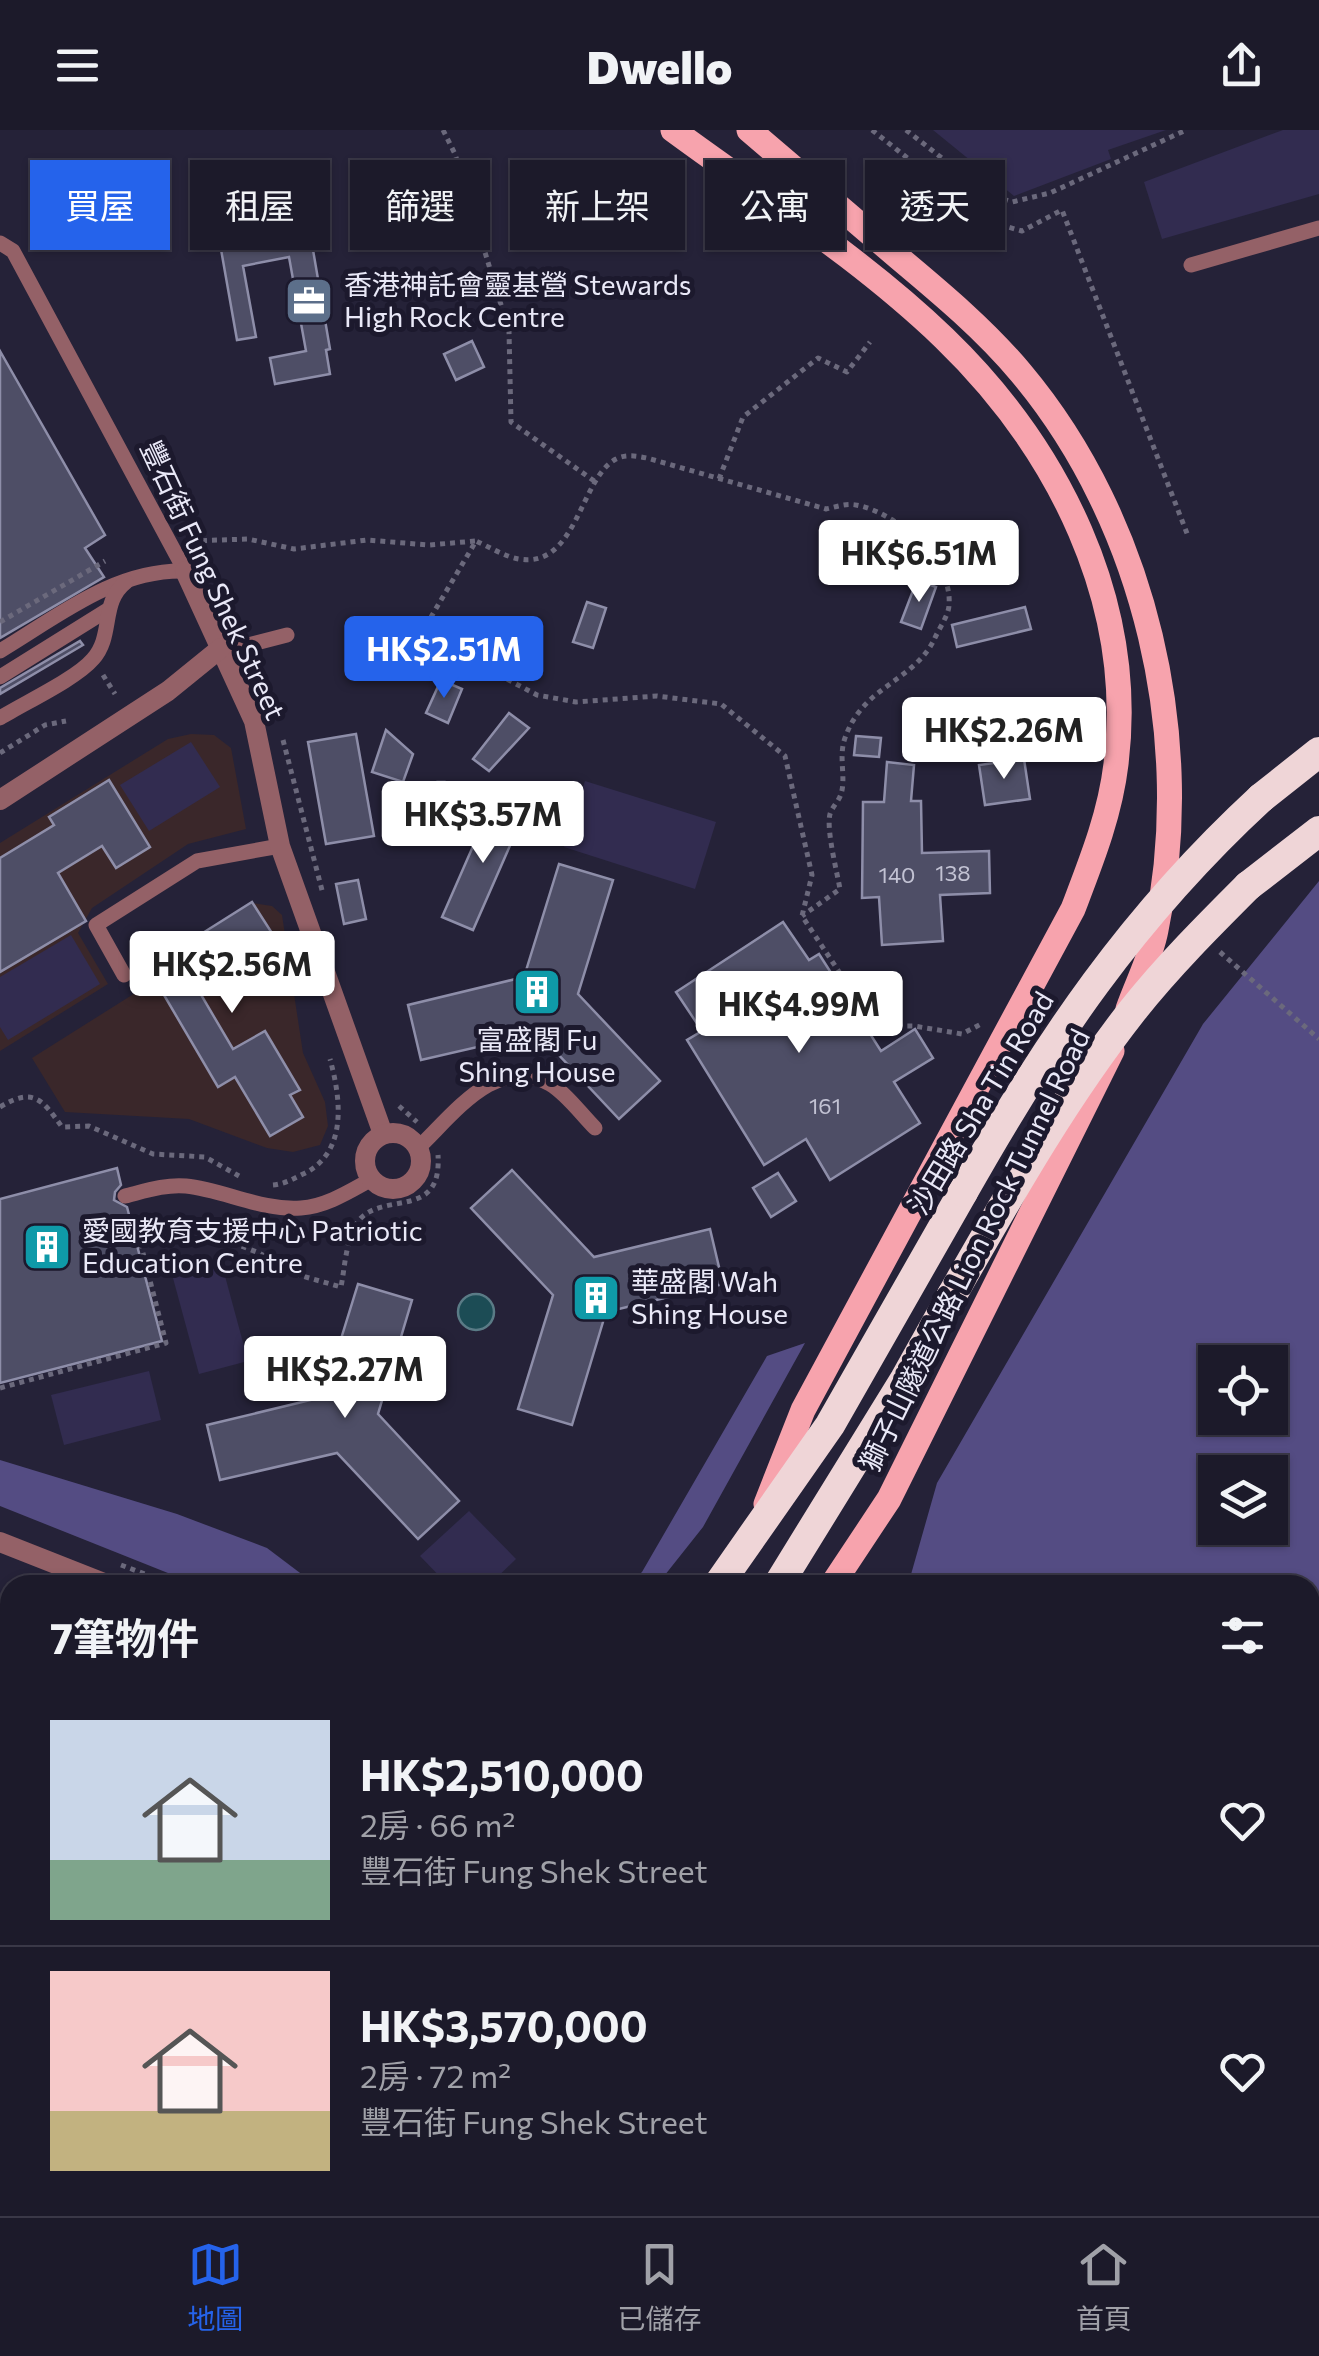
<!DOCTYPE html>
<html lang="zh-TW">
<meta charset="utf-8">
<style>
:root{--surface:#1c1a2a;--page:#292736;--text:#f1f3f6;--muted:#a0a1a8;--line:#3a3847;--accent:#2563eb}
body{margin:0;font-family:Commissioner,"Noto Sans TC",sans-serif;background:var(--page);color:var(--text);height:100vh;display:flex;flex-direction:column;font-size:38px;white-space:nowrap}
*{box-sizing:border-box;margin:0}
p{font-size:32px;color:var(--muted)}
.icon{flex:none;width:55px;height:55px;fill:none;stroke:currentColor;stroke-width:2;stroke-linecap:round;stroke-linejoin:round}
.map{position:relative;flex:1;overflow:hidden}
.details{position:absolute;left:0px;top:1445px;width:1320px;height:642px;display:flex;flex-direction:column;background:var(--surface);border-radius:30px 30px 0 0;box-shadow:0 2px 8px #0004,0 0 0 2px var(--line)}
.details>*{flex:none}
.hud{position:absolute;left:30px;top:30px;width:1260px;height:90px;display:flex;gap:20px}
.buttons{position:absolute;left:1198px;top:1215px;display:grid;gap:20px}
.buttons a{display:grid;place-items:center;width:90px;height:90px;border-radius:0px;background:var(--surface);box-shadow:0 2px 8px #0004,0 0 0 2px var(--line);font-size:50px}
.price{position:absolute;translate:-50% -85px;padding:0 22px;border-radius:10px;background:#fff;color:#222;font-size:32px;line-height:65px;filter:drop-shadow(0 2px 5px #0008)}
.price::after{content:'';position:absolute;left:50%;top:60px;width:30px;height:22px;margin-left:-15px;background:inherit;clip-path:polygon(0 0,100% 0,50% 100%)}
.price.current{background:var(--accent);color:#fff}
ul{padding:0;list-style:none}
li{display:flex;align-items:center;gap:30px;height:250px;padding:0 50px}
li+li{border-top:2px solid var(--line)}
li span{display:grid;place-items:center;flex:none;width:280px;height:200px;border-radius:0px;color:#555}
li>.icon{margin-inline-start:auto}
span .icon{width:120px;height:120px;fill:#fffc;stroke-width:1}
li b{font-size:42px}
h2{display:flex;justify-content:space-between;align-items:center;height:120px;padding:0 50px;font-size:42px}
.pill{padding:0 35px;border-radius:0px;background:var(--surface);box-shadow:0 2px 8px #0004,0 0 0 2px var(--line);font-size:35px;line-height:90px}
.pill.current{background:var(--accent);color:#fff}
header{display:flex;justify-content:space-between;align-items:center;height:130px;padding:0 50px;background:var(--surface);font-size:45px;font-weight:800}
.tab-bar{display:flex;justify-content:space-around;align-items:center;height:140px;border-top:2px solid var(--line);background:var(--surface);font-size:28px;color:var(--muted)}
.tab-bar a{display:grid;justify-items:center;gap:5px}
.tab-bar .current{color:var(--accent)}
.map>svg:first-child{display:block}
.education{fill:#3a272a}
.green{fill:#322c50}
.forest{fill:#544c83;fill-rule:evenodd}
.water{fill:#1c4c55;stroke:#5a7b86;stroke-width:2.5}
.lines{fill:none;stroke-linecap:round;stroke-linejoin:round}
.stream{stroke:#5a7b86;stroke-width:8}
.building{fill:#4e4e66;stroke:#8e8ea9;stroke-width:2.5}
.path{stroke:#6b697c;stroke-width:5;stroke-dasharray:5 5;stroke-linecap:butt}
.lane{stroke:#946167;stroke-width:15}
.street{stroke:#946167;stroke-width:20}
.primary{stroke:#f7a3ad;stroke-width:25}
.highway{stroke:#efd5d7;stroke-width:30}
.highway-bridge{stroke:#efd5d7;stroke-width:30}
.labels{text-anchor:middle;stroke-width:10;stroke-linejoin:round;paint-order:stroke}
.number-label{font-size:22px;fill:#c2c2d3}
.poi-label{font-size:28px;fill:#e9e8f7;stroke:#1c192d;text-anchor:start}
.street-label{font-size:28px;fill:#e9e8f7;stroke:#1c192d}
</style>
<header><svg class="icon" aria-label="menu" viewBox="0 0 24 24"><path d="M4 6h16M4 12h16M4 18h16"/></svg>Dwello<svg class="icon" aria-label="share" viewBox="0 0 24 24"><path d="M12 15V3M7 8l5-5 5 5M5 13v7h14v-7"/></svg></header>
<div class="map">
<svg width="1319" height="2086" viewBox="0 0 1319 2086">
<rect width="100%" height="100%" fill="#252238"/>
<g class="education">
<polygon points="191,604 214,605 231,618 246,699 188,714 92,778 78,803 108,854 0,921 0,713 168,609"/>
<polygon points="252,773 272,776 282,785 303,923 325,972 328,996 320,1015 293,1022 267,1018 189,989 65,982 32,928 186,831 178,817"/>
</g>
<g class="green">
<polygon points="933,0 1166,0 1108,20 1111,29 1014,66"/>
<polygon points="1283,0 1319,0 1319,64 1162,109 1144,52"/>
<polygon points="191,612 220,657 149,701 120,655"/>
<polygon points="585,651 716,692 695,759 564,717"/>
<polygon points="71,805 100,854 8,910 0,897 0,847"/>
<polygon points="222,1135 248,1231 199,1244 173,1148"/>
<polygon points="149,1241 161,1290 64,1315 51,1265"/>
<polygon points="469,1381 516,1429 489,1455 448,1455 420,1426"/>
</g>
<g class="forest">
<path d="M1319,751V1663L1310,1655V1455H908L937,1353L1203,894ZM1270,1232V1288H1215V1232ZM1270,1342V1398H1215V1342Z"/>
<polygon points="805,1213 703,1397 657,1455 628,1455 642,1442 767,1226"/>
<polygon points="0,1330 177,1384 267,1418 316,1455 198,1455 0,1376"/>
<polygon points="1319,1870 1319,2086 1223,2086 1223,2078 1310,2078 1310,1889"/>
<polygon points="240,2078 409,2078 408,2086 236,2086"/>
</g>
<circle class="water" cx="476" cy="1182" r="18"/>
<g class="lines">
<polyline class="stream" points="922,2086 923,2078"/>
</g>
<g class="building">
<polygon points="276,81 279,96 288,94 292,117 312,114 330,219 326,220 330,244 275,254 270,228 306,221 289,127 243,136 256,207 237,210 216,91"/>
<polygon points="472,211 484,237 456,250 444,224"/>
<polygon points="0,221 105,405 85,418 104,447 0,508"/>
<polygon points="917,450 936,457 921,499 901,492"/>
<polygon points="587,472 606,478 593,518 573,512"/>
<polygon points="1025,477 1031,499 957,517 952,495"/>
<polygon points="80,511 83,515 0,564 0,558"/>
<polygon points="441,550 462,559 448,593 426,583"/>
<polygon points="509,583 529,598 489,641 473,629"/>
<polygon points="386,600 413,624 403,652 372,642"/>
<polygon points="356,604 374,706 326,714 308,612"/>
<polygon points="856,606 881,608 879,627 854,625"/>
<polygon points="1024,629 1030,669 985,675 979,635"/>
<polygon points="887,632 914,635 911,671 921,671 922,723 989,721 990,763 940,765 943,811 882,815 879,767 862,768 863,672 884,672"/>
<polygon points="109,650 150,717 116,738 102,716 58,743 86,791 0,842 0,728 54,695 49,687"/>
<polygon points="437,652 445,652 460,666 460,674 431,704 408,683"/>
<polygon points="492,673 523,686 473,800 442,787"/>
<polygon points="559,734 613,750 578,864 660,951 619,989 538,903 421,930 408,875 524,847"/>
<polygon points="358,750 366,789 344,794 336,754"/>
<polygon points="252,772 279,814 200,863 233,919 265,901 300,960 290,965 303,987 270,1006 235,947 218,957 154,848 190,828 182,816"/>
<polygon points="783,792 809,830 819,824 881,921 915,899 933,928 894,952 920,993 830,1050 806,1009 764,1035 687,910 702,901 676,862"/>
<polygon points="117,1038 121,1055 115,1062 114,1070 127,1077 162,1211 0,1253 0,1069"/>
<polygon points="512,1040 594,1127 710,1099 723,1154 606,1182 572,1295 518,1279 553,1165 471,1078"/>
<polygon points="778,1043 796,1071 771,1087 753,1058"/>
<polygon points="358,1154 412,1170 378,1284 459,1371 418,1409 337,1323 220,1350 207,1295 323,1267"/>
</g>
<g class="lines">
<g class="path">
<polyline points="443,0 455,24 509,201 511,292 597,353"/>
<polyline points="872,0 987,91 1022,101 1062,80 1188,406"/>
<polyline points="906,0 988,64 1012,72 1050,63 1186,0"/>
<polyline points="952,103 968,76"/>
<polyline points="951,106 975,81"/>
<polyline points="719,349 743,287 818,228 847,242 870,212"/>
<polyline points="192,411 248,409 294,419 367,410 429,415 476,411"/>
<polyline points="431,487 486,523 503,547 537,565 576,572 657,566 721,574 785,626 812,745 802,786 875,896 914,896 962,904 981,894"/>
<polyline points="0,492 105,431"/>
<path d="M405,503L431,487L476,411C489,417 506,427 519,429C577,439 580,348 616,329C626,324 637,326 647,328L826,379C836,377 846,373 856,375C896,382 953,431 949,475C949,485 938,500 934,510C912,553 861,556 844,611C839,629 846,649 841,664C839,671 832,677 830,684C826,699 837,742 840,759L802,786"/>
<polyline points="103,545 115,564"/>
<polyline points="283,610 323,764"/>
<polyline points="0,623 45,595 66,591"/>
<polyline points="1220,822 1319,909"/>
<polyline points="399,976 417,992"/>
<path d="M0,977C33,957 42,969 62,997L89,996L153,1024L205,1027L239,1046"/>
<path d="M273,1055C284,1054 293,1049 303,1044C348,1023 341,969 330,929"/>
<path d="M135,1092L177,1097L219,1107L259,1123L295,1144L341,1157C345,1137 346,1104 361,1088C387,1062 442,1089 438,1025"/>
<polyline points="0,1258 166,1213 135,1092"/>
<polyline points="121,1435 174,1455"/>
<polyline points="1310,1669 1313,1669"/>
<polyline points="565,2078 567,2086"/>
<polyline points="935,2078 945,2086"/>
<polyline points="1155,2086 1156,2078"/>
</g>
<g class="lane">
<path d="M0,113L13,121L185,441C115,439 57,487 0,521"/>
<polyline points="1191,135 1319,98"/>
<polyline points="221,518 244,516 287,505"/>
<polyline points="0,547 109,479"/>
<path d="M0,588C24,573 76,549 93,529C114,506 100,472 126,452"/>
<polyline points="124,845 96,795 197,731 280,716"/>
<path d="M419,1017C453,985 497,923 550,954C567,964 581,984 595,998"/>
<path d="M125,1066C145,1061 166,1054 186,1056C224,1060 262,1081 301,1078C327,1076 350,1061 372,1049"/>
<polyline points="0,1670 10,1676"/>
<polyline points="0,2065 10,2040"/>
<polyline points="0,2083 5,2086"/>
</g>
<g class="street">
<polyline points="185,441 254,591 280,716 383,1004"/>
<polyline points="0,670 168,561 221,518"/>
<circle cx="393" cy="1031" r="28"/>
<polyline points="0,1412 109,1455"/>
<polyline points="54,2086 58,2078"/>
<polyline points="908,2086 910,2078"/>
</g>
<g class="primary">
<path d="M673,0C764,67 862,129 944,208C1058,318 1136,472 1116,634C1110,685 1091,732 1073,779L803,1280L766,1374"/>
<path d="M749,0C799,43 849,85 899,128C942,164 985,200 1021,243C1146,392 1196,610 1156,800C1151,827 1137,853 1128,879"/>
<polyline points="832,1455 889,1369 1112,921"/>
</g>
<g class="highway">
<polyline points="1261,668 1319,622"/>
<polyline points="1248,756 1319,701"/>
<polyline points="718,1455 830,1295 963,1062"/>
<polyline points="778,1455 905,1249 952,1165"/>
<polyline points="152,2086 157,2078"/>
<polyline points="202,2086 206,2078"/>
</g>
<g class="highway-bridge">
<path d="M963,1062C1048,911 1133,786 1261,668"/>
<path d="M952,1165C1008,1067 1063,969 1133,880C1168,836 1208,796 1248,756"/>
</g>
</g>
<defs>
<g id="office-square" transform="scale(2.5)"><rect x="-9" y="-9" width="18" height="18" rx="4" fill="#5c6f8a" stroke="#1c192d"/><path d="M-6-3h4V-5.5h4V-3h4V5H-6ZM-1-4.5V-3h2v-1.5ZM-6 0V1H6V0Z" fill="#fff"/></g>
<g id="building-square" transform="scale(2.5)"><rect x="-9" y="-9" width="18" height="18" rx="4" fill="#0f9aa8" stroke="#1c192d"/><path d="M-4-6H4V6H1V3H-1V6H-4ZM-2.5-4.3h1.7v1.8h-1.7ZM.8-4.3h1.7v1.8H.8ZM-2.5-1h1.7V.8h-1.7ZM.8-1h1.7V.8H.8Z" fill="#fff"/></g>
</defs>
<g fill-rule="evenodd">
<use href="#office-square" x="309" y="171"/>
<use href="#building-square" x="537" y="862"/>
<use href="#building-square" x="47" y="1117"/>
<use href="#building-square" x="596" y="1168"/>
</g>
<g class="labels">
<g class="number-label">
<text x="953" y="751">138</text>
<text x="897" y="753">140</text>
<text x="825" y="984">161</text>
</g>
<g class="poi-label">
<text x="344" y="165">香港神託會靈基營 Stewards<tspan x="344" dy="32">High Rock Centre</tspan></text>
<text x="537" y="920" text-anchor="middle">富盛閣 Fu<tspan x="537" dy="32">Shing House</tspan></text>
<text x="82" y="1111">愛國教育支援中心 Patriotic<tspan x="82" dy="32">Education Centre</tspan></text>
<text x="631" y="1162">華盛閣 Wah<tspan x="631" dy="32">Shing House</tspan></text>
</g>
<g class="street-label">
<text transform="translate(213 450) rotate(65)" y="10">豐石街 Fung Shek Street</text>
<text transform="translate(981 973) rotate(-59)" y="10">沙田路 Sha Tin Road</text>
<text transform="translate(975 1120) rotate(-64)" y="10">獅子山隧道公路 Lion Rock Tunnel Road</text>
</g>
</g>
</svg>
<div class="buttons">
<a><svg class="icon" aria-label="locate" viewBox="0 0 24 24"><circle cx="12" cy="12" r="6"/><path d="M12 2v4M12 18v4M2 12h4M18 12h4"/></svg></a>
<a><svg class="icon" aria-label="layers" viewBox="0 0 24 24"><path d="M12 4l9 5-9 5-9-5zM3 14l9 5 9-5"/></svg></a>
</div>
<b class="price" style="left:919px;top:475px">HK$6.51M</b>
<b class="price current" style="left:444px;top:571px">HK$2.51M</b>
<b class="price" style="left:1004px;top:652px">HK$2.26M</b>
<b class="price" style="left:483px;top:736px">HK$3.57M</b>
<b class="price" style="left:232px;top:886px">HK$2.56M</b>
<b class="price" style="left:799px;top:926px">HK$4.99M</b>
<b class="price" style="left:345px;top:1291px">HK$2.27M</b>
<div class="hud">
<a class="pill current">買屋</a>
<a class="pill">租屋</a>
<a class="pill">篩選</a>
<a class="pill">新上架</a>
<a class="pill">公寓</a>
<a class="pill">透天</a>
</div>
<section class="details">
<h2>7筆物件<svg class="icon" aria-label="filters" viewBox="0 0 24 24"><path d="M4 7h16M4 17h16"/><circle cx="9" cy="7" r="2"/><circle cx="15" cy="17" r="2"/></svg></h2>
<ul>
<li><span style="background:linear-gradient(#c9d6e8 70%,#7fa58c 0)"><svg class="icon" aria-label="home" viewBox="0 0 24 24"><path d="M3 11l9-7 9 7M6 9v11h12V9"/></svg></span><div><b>HK$2,510,000</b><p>2房 · 66 m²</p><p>豐石街 Fung Shek Street</p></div><svg class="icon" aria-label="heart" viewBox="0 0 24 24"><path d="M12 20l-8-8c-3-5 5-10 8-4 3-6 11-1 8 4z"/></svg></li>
<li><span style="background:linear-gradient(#f6c9c9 70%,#c2b280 0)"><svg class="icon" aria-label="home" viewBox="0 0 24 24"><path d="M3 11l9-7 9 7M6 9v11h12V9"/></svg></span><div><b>HK$3,570,000</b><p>2房 · 72 m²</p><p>豐石街 Fung Shek Street</p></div><svg class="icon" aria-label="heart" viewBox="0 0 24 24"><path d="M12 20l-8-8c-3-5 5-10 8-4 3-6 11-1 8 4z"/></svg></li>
</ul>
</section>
</div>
<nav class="tab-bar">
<a class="current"><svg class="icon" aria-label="map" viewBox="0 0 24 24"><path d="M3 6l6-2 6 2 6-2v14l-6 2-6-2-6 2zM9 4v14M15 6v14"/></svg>地圖</a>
<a><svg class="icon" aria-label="saved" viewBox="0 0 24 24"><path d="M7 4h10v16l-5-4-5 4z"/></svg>已儲存</a>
<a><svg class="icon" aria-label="home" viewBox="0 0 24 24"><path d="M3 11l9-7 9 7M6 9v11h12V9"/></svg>首頁</a>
</nav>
